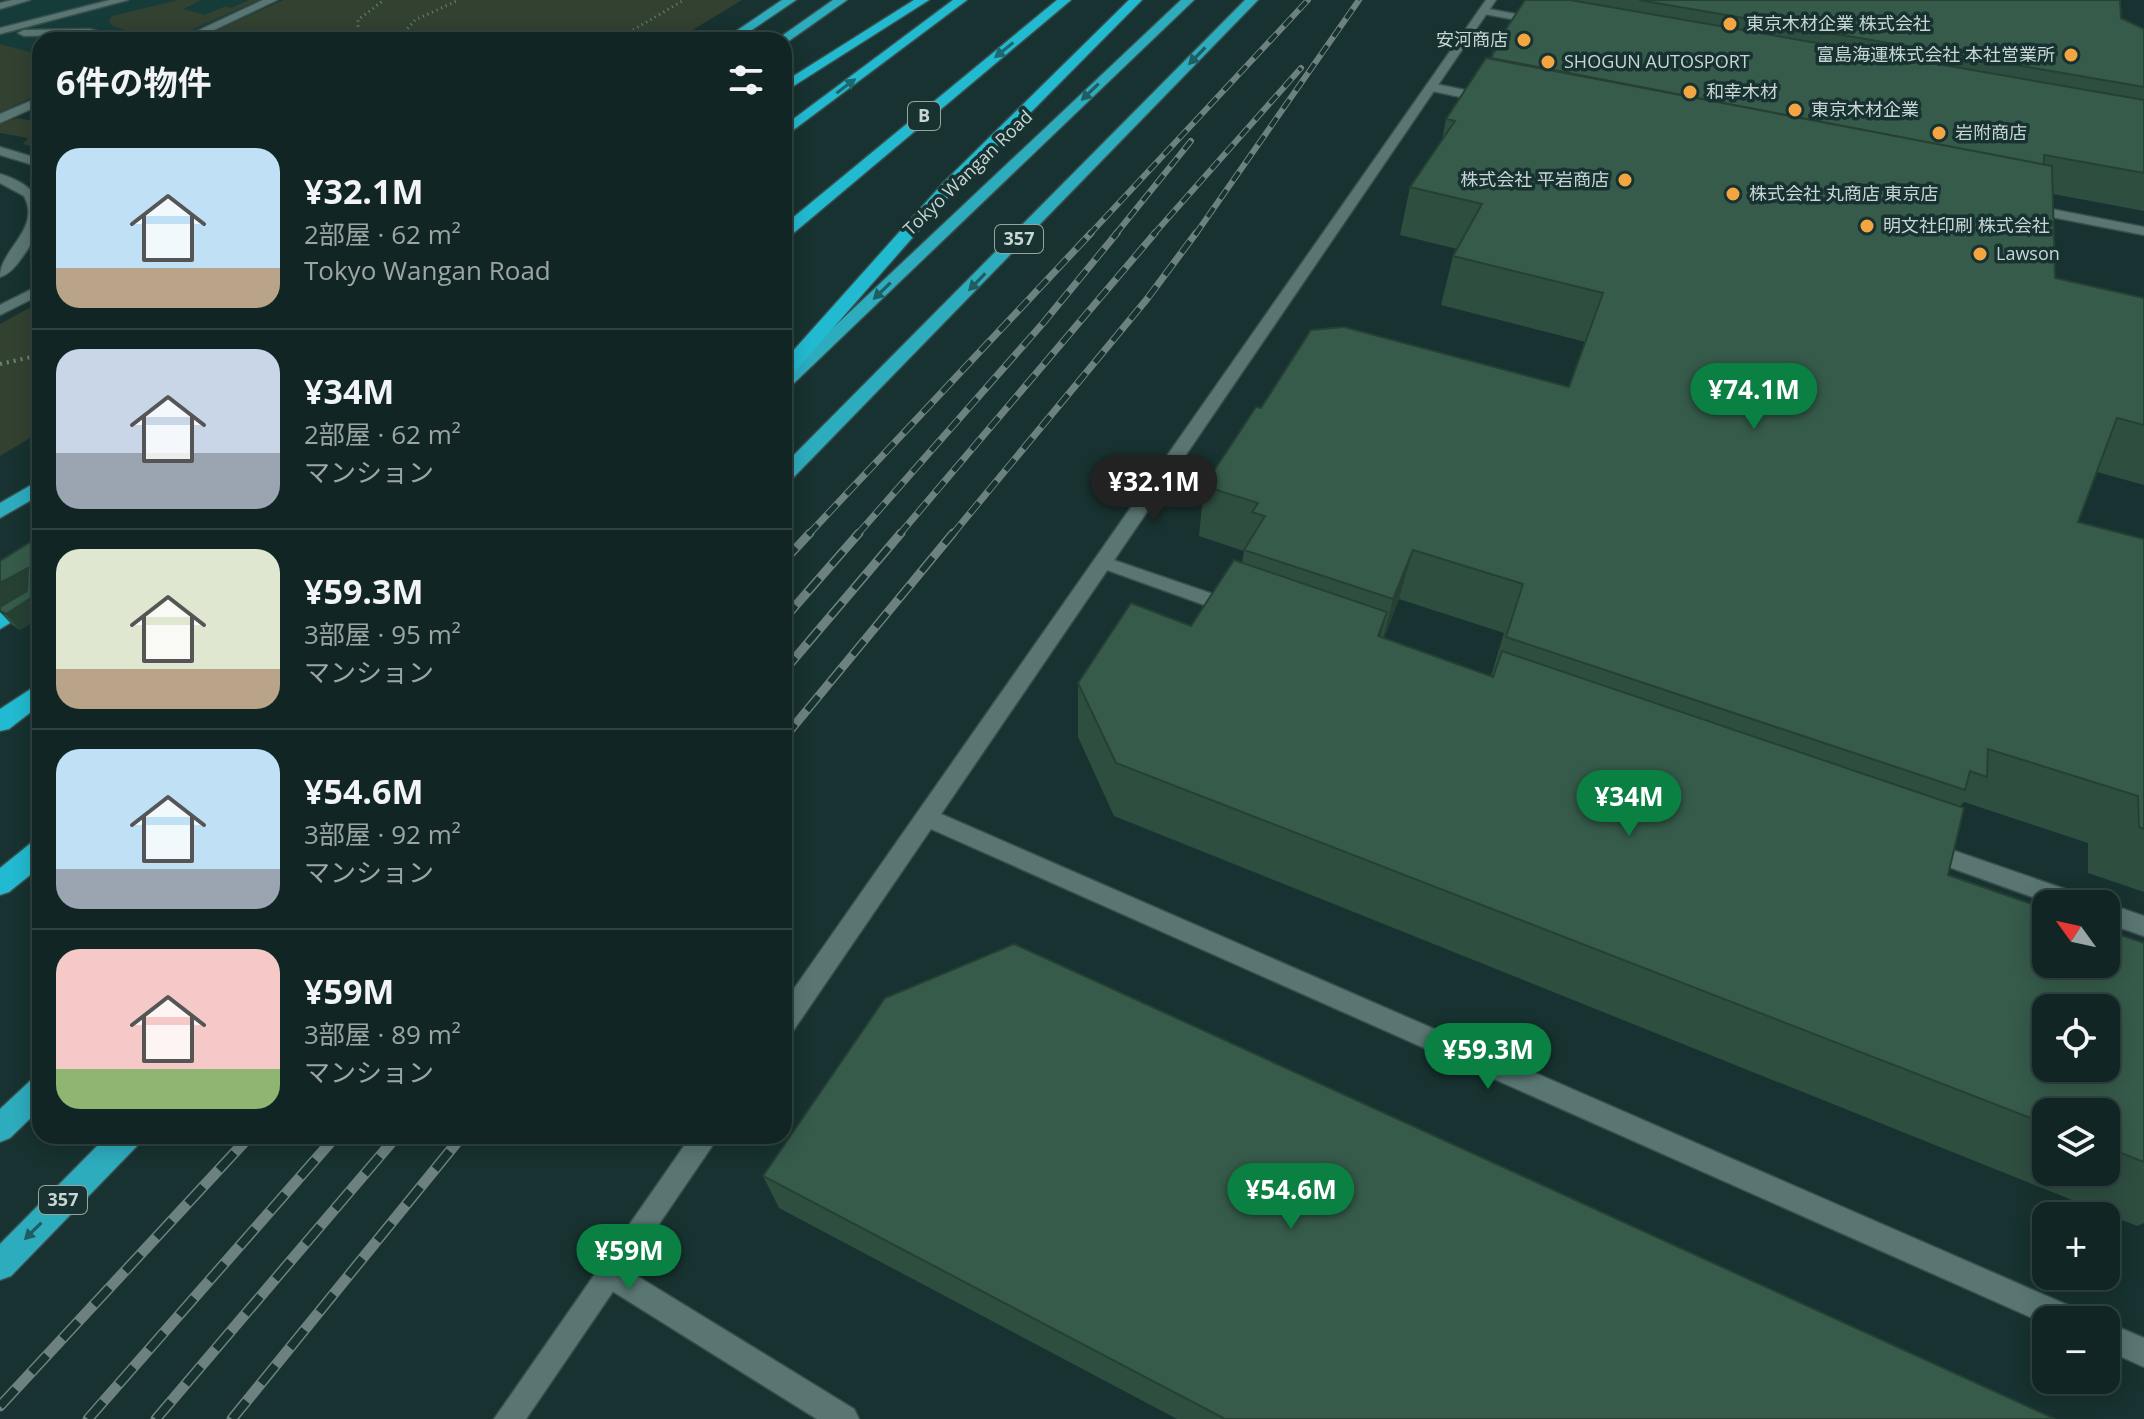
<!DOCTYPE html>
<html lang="ja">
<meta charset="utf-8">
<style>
:root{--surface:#112624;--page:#1e3231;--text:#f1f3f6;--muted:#9ca5a6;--line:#304341;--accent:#0b8043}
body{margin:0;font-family:"Open Sans","Noto Sans JP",sans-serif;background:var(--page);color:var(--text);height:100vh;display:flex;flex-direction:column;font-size:30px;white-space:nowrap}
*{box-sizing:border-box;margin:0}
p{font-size:26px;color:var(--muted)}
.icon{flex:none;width:44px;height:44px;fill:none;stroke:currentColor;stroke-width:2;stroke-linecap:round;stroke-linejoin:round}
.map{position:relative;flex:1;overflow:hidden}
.details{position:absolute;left:32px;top:32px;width:760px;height:1112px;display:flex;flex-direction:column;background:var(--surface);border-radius:24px;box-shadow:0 4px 20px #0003,0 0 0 2px var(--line)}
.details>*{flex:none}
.needle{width:52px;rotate:303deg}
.controls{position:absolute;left:2032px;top:890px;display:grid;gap:16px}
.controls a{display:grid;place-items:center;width:88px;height:88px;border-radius:16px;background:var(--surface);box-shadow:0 4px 20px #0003,0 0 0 2px var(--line);font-size:40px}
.price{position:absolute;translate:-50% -68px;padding:0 18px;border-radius:28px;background:var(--accent);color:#fff;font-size:26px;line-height:52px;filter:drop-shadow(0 2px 4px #0008)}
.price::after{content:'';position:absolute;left:50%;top:48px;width:24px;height:18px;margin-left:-12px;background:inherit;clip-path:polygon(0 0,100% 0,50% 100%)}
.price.on{background:#222;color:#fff}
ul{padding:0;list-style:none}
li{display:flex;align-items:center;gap:24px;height:200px;padding:0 24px}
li+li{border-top:2px solid var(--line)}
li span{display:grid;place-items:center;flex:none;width:224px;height:160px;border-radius:24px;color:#555}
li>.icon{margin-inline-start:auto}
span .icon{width:96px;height:96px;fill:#fffc;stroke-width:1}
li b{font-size:34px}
h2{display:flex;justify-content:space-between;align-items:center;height:96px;padding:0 24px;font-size:34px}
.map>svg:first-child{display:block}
.built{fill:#163c39}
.green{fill:#334131}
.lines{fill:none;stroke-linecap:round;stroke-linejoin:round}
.service-casing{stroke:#384f4d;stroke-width:3}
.tertiary-casing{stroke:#384f4d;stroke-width:3}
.trunk-casing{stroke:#384f4d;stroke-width:3}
.motorway-casing{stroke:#384f4d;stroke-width:3}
.path-far1{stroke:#6c8280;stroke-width:3;stroke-dasharray:1 4;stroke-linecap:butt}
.path{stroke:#6c8280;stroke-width:4;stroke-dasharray:2 5;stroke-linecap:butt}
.service{fill:#5a7673;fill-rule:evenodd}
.tertiary{fill:#5a7673;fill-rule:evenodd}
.trunk{fill:#2dacbe;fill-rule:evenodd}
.motorway{fill:#22bad1;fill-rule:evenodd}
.rail-far3-casing{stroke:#6d8280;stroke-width:6}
.rail-far2-casing{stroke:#6d8280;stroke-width:7}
.rail-far1-casing{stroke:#6d8280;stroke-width:9}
.rail-casing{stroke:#6d8280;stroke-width:11}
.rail-far3{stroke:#173230;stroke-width:4;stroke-dasharray:11;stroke-linecap:butt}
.rail-far2{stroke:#173230;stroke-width:5;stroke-dasharray:14;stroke-linecap:butt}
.rail-far1{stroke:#173230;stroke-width:6;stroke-dasharray:18;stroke-linecap:butt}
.rail{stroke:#173230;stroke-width:8;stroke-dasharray:23;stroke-linecap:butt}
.wall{fill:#2e4e40;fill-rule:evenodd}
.shaded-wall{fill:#264034}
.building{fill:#365b4a;stroke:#264034;stroke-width:2;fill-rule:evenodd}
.oneway{fill:#1b6870}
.oneway2{fill:#1f5d62}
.poi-dot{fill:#f2a541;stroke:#173230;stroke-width:3}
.labels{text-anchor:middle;stroke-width:7;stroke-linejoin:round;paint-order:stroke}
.far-poi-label{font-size:18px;fill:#c7d6d4;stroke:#173230;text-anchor:start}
.shield{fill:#173230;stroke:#92a5a3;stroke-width:2}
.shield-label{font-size:18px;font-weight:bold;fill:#c7d6d4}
.far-street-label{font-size:18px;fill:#c7d6d4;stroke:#173230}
</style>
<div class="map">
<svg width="2144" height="1419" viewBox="0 0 2144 1419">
<rect width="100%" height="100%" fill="#173230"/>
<polygon class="built" points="0,0 283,0 196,40 40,40 40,78 0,95"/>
<g class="green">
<polygon points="178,0 201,0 183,9 205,15 226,6 231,8 249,0 259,0 169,40 159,40 112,26 109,21 112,16"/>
<polygon points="283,0 742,0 676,40 196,40"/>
<polygon points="0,44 40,55 40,94 0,112"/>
<polygon points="17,118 40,122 40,149 23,144 28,138 0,133 0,124"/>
<polygon points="40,302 40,432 0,456 0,324"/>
</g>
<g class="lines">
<g class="service-casing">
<g id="service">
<polygon points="12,0 30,0 0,9 0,3"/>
<polygon points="110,0 128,0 0,34 0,28"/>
<polygon points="263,0 277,0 193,40 178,40"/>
<polygon points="1483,8 1538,18 1543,21 1538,24 1479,13 1478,11"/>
<polygon points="90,29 126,40 90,35 24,36 18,33 24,30"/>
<polygon points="1431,83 1489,95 1495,99 1489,103 1427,90 1425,87"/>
<polygon points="40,97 40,105 0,123 0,114"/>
<polygon points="0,147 40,159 40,167 0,155"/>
<path d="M0,174C48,188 50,219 23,256C17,265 10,274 0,277C0,249 42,229 24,196L0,183Z"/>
<polygon points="2026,204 2144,227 2144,235 2021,211 2021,205"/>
<polygon points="40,285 40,295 0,315 0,305"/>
<polygon points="1102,556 1242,604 1244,609 1235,616 1096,566 1093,562 1096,558"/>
<polygon points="1926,841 2088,897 2091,904 2052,904 1918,856 1915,850 1918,844"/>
<polygon points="2106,903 2144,916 2144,936 2106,923"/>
<polygon points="611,1260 854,1409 859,1419 817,1419 601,1284 597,1274 601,1264"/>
</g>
</g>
<g class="tertiary-casing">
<g id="tertiary">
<polygon points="1486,0 1496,0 941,814 2079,1310 2083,1320 2046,1320 2046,1324 931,829 793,1031 784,1034 784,1003"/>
<polygon points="691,1136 719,1136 526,1419 494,1419"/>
<polygon points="2106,1322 2144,1338 2144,1367 2106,1350"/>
</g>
</g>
<g class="trunk-casing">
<g id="trunk">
<polygon points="782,0 796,0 737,40 723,40"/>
<polygon points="833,0 847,0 786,43 776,40"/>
<polygon points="1181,0 1194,0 790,387 784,388 784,374"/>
<polygon points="1245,0 1258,0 791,480 784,482 784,465"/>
<polygon points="40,480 40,495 0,518 0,503"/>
<polygon points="40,1077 40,1109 10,1138 0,1142 0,1109 30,1081"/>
<polygon points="107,1136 141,1136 137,1146 11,1276 0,1280 0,1244"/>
</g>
</g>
<g class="motorway-casing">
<g id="motorway">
<polygon points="914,0 929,0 784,92 784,82"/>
<polygon points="953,0 967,0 784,137 784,126"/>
<polygon points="1057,0 1071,0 790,236 784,238 784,225"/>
<polygon points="1129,0 1142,0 956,188 791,376 784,378 784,361 944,182"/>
<polygon points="40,586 40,605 0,629 0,610"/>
<polygon points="40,683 40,705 9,729 0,731 0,709"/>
<polygon points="40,840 40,867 9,892 0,895 0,868 31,843"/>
</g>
</g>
<g class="path-far1">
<polyline points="363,40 358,32 358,20 384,0"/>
<polyline points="398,40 415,20 459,0"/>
<polyline points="616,40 684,0"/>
</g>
<polyline class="path" points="0,364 40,355"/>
<use href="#service" class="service"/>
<use href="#tertiary" class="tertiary"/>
<use href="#trunk" class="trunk"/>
<use href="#motorway" class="motorway"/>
<g class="rail-far3-casing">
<g id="rail-far3">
<polyline points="1089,235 1308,0"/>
<polyline points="1115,235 1191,141"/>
<polyline points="1153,235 1301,68"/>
<polyline points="1195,235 1359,0"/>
</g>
</g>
<g class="rail-far2-casing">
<g id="rail-far2">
<polyline points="808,535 1091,233"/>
<polyline points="857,535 1044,322 1117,233"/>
<polyline points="899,535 1155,233"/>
<polyline points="952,535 1147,299 1196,233"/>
</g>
</g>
<g class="rail-far1-casing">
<g id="rail-far1">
<polyline points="784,561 810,533"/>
<polyline points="784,619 859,533"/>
<polyline points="784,671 901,533"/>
<polyline points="784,738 953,533"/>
</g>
</g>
<g class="rail-casing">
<g id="rail">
<polyline points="0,1406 250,1136"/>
<polyline points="88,1419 336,1136"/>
<polyline points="156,1419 397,1136"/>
<polyline points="232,1419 462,1136"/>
</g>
</g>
<use href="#rail-far3" class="rail-far3"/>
<use href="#rail-far2" class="rail-far2"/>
<use href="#rail-far1" class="rail-far1"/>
<use href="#rail" class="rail"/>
</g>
<g class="wall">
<path d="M1525,0H2120L2121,18L2144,29V211L2053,194L2055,278L2144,298V485L2097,472L2078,522L2144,539V892L2088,873V843L1964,802L1960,806L1948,875L2144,943V1223L2137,1226L1114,816L1078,737V683L1191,626L1242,563L1244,551L1199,536L1204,486L1261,408L1569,387L1586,342L1441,305L1453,256L1457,249L1400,235L1410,187L1442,140L1446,119L1491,58L1493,49ZM1399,599L1504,633L1491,676L1384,638ZM2046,1112H2106V1172H2046Z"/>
<polygon points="40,536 40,618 20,630 12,625 0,612 0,607 15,599 0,607 0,561"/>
<polygon points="763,1176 2055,1419 1177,1419 779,1208"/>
</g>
<g class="shaded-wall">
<polygon points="1413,550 1399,599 1380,649 1393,599"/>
<polygon points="28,568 40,585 0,607 0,583"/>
<polygon points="40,592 40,618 20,630 6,614"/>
<polygon points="1387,612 1373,667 1378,636"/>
</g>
<g class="building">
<polygon points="1525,0 1570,0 2144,100 2144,173 2044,155 2044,165 1491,58 1496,49 1493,49"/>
<polygon points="1639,0 2120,0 2121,18 2144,29 2144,87"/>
<polygon points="1486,58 2052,166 2055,278 2144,298 2144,425 2117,418 2078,522 2144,539 2144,829 2139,827 2138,796 1988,749 1987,777 1970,771 1965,790 1506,637 1523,584 1413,550 1393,599 1244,550 1265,516 1252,512 1258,503 1204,486 1256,407 1261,408 1311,330 1344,327 1569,387 1603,293 1453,256 1482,204 1410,187 1455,121 1446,119"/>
<polygon points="40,536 40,592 6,614 0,611 0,607 27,591 28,568 0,583 0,561"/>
<path d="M1234,560L1387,612L1378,636L1493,677L1502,651L1964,808L1948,875L2046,909V964H2106V930L2144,943V1162L2106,1147V1112H2046V1124L1116,763L1078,683L1131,603L1191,626ZM2046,1008H2106V1068H2046Z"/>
<polygon points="1014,944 2055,1419 1225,1419 763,1176 885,998"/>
</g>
<defs><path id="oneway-solid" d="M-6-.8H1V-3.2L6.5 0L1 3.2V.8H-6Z" transform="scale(2)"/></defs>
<g class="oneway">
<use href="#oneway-solid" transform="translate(1004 50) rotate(141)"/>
<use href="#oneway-solid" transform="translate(846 86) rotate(-37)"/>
</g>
<g class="oneway2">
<use href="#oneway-solid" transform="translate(1197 56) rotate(134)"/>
<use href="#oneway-solid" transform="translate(1090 92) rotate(136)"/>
<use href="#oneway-solid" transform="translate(977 282) rotate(134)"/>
<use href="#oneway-solid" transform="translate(882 291) rotate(136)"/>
<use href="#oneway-solid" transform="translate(33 1231) rotate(135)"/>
</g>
<g class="poi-dot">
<circle cx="1730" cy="24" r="8"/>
<circle cx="1524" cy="40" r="8"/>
<circle cx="2071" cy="55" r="8"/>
<circle cx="1548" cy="62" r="8"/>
<circle cx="1690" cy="92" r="8"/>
<circle cx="1795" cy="110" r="8"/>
<circle cx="1939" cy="133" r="8"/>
<circle cx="1625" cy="180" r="8"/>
<circle cx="1733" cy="194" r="8"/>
<circle cx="1867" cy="226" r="8"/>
<circle cx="1980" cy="254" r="8"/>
</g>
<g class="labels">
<g class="far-poi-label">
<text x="1746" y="30">東京木材企業 株式会社</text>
<text x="1508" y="46" text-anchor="end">安河商店</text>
<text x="2055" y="61" text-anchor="end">富島海運株式会社 本社営業所</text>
<text x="1564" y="68">SHOGUN AUTOSPORT</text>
<text x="1706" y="98">和幸木材</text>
<text x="1811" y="116">東京木材企業</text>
<text x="1955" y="139">岩附商店</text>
<text x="1609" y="186" text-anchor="end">株式会社 平岩商店</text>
<text x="1749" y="200">株式会社 丸商店 東京店</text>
<text x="1883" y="232">明文社印刷 株式会社</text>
<text x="1996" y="260">Lawson</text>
</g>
<g class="shield">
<rect x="908" y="102" width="32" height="28" rx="6"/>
<rect x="995" y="225" width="48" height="28" rx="6"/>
<rect x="39" y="1186" width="48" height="28" rx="6"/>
</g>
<g class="shield-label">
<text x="924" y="122">B</text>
<text x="1019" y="245">357</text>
<text x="63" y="1206">357</text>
</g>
<g class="far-street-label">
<text transform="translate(968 173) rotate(-44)" y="6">Tokyo Wangan Road</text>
</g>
</g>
</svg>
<div class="controls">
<a><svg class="needle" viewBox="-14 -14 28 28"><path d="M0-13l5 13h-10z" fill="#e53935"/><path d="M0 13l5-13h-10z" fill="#9ca5a6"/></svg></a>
<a><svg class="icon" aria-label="locate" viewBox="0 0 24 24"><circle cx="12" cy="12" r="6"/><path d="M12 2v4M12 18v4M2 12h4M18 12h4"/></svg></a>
<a><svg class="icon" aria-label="layers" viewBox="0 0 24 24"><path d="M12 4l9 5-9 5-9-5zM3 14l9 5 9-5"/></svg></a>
<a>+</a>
<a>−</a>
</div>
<b class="price" style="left:1754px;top:431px">¥74.1M</b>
<b class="price on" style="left:1154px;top:523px">¥32.1M</b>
<b class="price" style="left:1629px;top:838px">¥34M</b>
<b class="price" style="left:1488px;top:1091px">¥59.3M</b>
<b class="price" style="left:1291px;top:1231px">¥54.6M</b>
<b class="price" style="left:629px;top:1292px">¥59M</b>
<section class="details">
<h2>6件の物件<svg class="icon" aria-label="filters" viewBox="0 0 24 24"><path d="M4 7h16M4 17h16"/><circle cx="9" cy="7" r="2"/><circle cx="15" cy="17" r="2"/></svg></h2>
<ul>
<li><span style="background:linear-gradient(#bfe0f5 75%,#b9a48a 0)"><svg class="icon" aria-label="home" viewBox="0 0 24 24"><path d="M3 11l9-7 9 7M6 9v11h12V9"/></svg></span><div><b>¥32.1M</b><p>2部屋 · 62 m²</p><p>Tokyo Wangan Road</p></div></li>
<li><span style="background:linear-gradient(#c9d6e8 65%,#9aa5b1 0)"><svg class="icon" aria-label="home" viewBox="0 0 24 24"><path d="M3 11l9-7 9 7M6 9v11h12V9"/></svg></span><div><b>¥34M</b><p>2部屋 · 62 m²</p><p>マンション</p></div></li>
<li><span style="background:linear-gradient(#dfe7d0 75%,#b9a48a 0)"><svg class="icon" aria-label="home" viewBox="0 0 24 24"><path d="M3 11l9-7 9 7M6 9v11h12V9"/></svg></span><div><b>¥59.3M</b><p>3部屋 · 95 m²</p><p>マンション</p></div></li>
<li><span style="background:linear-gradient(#bfe0f5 75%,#9aa5b1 0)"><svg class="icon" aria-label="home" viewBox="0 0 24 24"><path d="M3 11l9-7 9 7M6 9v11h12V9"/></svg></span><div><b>¥54.6M</b><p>3部屋 · 92 m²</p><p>マンション</p></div></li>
<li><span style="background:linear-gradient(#f6c9c9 75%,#8fb573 0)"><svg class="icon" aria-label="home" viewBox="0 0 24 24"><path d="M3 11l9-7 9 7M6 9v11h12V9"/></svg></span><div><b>¥59M</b><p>3部屋 · 89 m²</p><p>マンション</p></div></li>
</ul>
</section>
</div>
